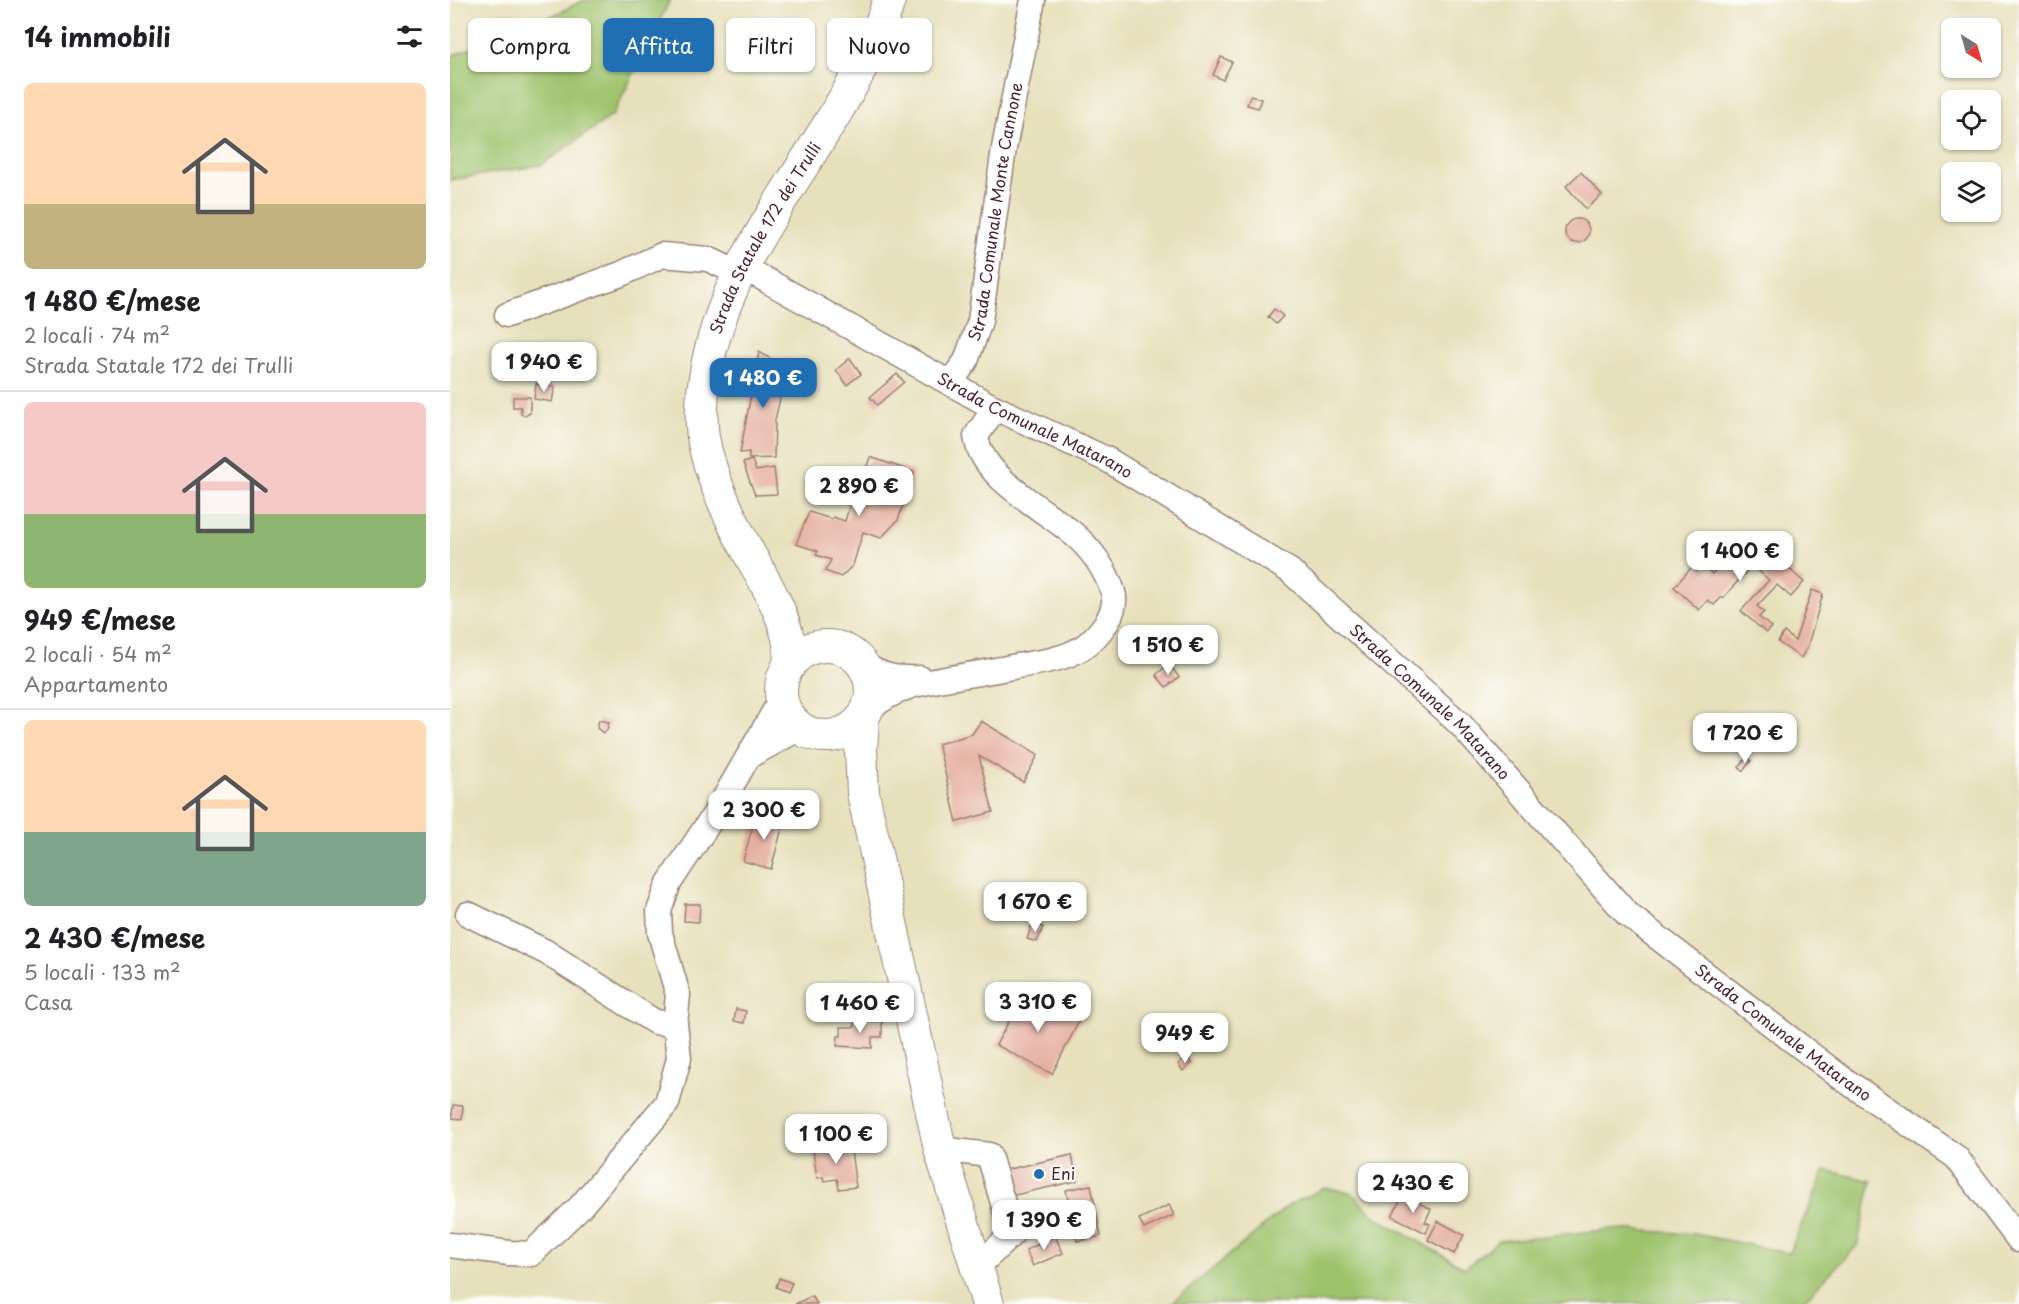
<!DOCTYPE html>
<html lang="it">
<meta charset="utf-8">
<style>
:root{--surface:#fff;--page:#f6f6f6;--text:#202124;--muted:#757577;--line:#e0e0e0;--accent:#1f6fb2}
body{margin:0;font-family:"Playpen Sans",sans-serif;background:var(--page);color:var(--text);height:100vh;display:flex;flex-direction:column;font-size:22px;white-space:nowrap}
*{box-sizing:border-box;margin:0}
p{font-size:20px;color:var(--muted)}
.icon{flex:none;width:33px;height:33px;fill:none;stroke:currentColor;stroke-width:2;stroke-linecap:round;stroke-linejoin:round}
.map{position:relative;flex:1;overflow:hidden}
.drawer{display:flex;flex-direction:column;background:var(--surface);width:450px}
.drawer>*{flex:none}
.guide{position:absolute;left:18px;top:18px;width:570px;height:54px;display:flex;gap:12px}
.needle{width:39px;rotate:143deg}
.fabs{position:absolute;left:1491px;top:18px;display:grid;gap:12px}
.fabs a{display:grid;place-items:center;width:60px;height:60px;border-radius:9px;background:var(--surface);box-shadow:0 2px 4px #0004;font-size:30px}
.price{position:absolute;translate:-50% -51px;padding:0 14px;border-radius:12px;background:#fff;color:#222;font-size:20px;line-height:39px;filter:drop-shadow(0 2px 3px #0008)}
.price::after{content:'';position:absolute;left:50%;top:36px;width:18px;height:14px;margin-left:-9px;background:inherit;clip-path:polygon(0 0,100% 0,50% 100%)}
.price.active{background:var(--accent);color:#fff}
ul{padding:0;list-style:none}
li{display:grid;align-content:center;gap:12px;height:318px;padding:0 24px}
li+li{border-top:2px solid var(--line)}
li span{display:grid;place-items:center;height:186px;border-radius:9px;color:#555}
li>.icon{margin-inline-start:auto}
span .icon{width:108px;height:108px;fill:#fffc;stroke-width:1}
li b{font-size:26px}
h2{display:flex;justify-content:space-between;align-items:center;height:72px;padding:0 24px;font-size:26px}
.chip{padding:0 21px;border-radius:9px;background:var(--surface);box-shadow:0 2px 4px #0004;font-size:21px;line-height:54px}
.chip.active{background:var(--accent);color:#fff}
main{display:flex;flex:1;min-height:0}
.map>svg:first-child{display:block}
.green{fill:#9dc26c;stroke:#74704c;stroke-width:1.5}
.building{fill:#e5b0a1}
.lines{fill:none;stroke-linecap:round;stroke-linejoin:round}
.minor-casing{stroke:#988074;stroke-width:27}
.major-casing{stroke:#988074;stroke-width:34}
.minor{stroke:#fff;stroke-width:24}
.major{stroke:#fff;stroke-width:32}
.poi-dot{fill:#1f6fb2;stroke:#fdfcf7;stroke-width:2}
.labels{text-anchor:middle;stroke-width:4.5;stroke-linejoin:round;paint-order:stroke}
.street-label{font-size:16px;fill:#4a1f2b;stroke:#fdfcf7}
.poi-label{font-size:16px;fill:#4a1f2b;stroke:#fdfcf7;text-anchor:start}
</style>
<main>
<section class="drawer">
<h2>14 immobili<svg class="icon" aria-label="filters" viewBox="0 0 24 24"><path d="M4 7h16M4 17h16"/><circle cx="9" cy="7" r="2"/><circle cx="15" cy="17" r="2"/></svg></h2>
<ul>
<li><span style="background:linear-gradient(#ffd9b3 65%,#c2b280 0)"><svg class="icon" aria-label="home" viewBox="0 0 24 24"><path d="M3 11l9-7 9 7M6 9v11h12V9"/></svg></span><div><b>1 480 €/mese</b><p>2 locali · 74 m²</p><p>Strada Statale 172 dei Trulli</p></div></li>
<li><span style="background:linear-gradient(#f6c9c9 60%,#8fb573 0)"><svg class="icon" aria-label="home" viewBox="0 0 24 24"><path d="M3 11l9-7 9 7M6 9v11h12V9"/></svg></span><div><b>949 €/mese</b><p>2 locali · 54 m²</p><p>Appartamento</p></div></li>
<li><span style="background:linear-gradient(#ffd9b3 60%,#7fa58c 0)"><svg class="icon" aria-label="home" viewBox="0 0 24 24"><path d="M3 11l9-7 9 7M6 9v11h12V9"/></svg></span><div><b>2 430 €/mese</b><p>5 locali · 133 m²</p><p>Casa</p></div></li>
</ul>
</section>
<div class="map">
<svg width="1569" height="1304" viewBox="0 0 1569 1304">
<rect width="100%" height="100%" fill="#fdfcf7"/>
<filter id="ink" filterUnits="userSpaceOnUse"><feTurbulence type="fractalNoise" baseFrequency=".0167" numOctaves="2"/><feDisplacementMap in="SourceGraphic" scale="12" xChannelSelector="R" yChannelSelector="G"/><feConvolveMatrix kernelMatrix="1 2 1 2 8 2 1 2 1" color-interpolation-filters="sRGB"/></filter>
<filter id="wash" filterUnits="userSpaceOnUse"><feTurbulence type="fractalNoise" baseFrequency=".008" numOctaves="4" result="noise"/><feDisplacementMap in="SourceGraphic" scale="24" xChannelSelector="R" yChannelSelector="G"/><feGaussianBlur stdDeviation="1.35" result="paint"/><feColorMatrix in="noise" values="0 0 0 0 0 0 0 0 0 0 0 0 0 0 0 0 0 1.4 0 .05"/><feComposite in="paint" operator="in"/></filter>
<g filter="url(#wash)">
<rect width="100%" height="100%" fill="#e7e0bc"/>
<g class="green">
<polygon points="134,0 220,0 163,115 91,165 0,180 0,56 88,23"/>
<polygon points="1375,1170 1422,1181 1407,1246 1350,1304 722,1303 839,1205 874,1188 900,1192 926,1217 1015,1268 1048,1241 1164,1229 1245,1234 1339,1253"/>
</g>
<g id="blocks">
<g class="building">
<polygon points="771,57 782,62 773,80 763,75"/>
<polygon points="800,96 811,99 808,108 797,105"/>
<polygon points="1131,172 1152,195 1136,209 1116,186"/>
<circle cx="1127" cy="231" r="12"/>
<polygon points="824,309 833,316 826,324 818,317"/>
<polygon points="309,352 337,368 325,420 324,458 299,459 299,452 290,453"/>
<polygon points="400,358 411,374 397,385 386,370"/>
<polygon points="447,374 454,382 427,405 420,397"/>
<polygon points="86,384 105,387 102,402 84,399"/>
<polygon points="63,397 80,397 80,413 75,416 71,414 71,407 63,407"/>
<polygon points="420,457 464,472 448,520 431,538 413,532 403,565 391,577 375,571 381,560 366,555 368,551 346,544 359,512 381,519 383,517 395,521 400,504 404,505"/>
<polygon points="302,460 306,471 324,468 327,494 305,495 293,463"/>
<polygon points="1307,541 1354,582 1341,597 1327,585 1307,606 1314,612 1309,617 1321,627 1316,633 1291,611 1319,580 1302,565 1273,598 1272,597 1264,605 1258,600 1249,610 1224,587 1242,567 1247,571 1252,565 1262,574 1271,564 1279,571"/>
<polygon points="1362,590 1373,594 1357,648 1351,658 1328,642 1334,632 1345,641"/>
<polygon points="719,664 729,677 716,687 706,675"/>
<polygon points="149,720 159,722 157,730 153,733 147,728"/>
<polygon points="531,721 588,755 573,782 529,756 543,812 507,822 488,744 522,734"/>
<polygon points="1297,757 1301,761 1293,771 1289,767"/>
<polygon points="306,814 334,821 321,869 293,861"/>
<polygon points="235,904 250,904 249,922 234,921"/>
<polygon points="582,924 593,927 587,942 577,939"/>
<polygon points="574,993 629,1021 602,1074 546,1045"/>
<polygon points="286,1009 296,1011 294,1023 284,1021"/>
<polygon points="405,1021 432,1021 432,1037 422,1037 422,1048 387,1046 388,1036 391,1036 391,1027 405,1027"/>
<polygon points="737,1057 742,1063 733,1071 728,1064"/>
<polygon points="3,1105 13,1106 12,1119 2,1118"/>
<polygon points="400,1144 406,1187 389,1189 387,1179 374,1181 373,1177 367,1178 363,1150"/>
<polygon points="622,1155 627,1181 556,1197 550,1171"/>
<polygon points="641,1185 651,1236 627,1241 616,1190"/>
<polygon points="953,1195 981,1209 975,1222 980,1224 976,1233 942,1216"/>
<polygon points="719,1205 724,1215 694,1229 689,1219"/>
<polygon points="988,1221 1014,1235 1004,1254 978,1240"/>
<polygon points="605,1236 613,1253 583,1266 576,1250"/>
<polygon points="329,1278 342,1283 338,1292 326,1287"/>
<polygon points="362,1296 367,1304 345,1304"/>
</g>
</g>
</g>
<g filter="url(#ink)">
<use href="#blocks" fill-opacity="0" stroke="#988074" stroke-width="1.5"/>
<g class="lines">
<g class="minor-casing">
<g id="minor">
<path id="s1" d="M307,275L541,406L658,460L840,571L1010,724L1177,914L1389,1076L1506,1157L1569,1240"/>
<polyline points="57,315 171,274 212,255 258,259 288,273"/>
<path id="s2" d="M500,383L516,361L530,321L554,148L583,0"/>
<path d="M411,663C433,677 445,679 470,678"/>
<path d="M416,710C433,699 449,688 469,684C501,677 534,673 567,666C590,662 612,660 632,648C643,641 650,632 657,622C662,613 666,601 663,592C656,571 645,554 629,539C599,510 532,481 526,436L545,408"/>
<polyline points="299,756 350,728"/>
<polyline points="18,914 96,952 205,1022 225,1024"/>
<polyline points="490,1149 539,1155 562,1234 527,1267"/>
<polyline points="0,1245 59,1253 81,1254 131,1206 217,1103 229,1058 225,1024 228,995 210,933 209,911 219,883 268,809 332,698"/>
</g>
</g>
<g class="major-casing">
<g id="major">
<circle cx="376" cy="691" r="45"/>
<path id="s3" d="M340,665C339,656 340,646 338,638C331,608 315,582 300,555C282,523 259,474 253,437C250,418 252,398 255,378C276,237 398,134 439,0"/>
<polyline points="413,718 411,749 413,793 490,1149 538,1304"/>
</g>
</g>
<use href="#minor" class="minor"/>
<use href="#major" class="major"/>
</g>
</g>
<circle class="poi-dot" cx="589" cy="1174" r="6"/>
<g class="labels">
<g class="street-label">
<text dy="6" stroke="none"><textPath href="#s2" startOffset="180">Strada Comunale Monte Cannone</textPath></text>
<text dy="6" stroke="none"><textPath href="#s3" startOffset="459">Strada Statale 172 dei Trulli</textPath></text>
<text dy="6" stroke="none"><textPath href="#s1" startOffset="316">Strada Comunale Matarano</textPath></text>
<text dy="6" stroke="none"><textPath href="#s1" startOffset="802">Strada Comunale Matarano</textPath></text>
<text dy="6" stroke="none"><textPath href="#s1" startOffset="1288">Strada Comunale Matarano</textPath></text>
</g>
<g class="poi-label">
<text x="601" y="1180">Eni</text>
</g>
</g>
</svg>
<div class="fabs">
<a><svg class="needle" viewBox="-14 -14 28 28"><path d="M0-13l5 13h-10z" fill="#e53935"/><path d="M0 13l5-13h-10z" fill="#757577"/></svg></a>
<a><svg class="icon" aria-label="locate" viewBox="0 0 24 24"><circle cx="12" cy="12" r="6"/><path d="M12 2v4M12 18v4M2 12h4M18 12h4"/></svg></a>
<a><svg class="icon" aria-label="layers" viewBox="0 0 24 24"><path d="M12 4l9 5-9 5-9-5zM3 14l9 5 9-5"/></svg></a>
</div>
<b class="price" style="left:94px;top:393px">1 940 €</b>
<b class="price active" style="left:313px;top:409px">1 480 €</b>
<b class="price" style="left:409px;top:517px">2 890 €</b>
<b class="price" style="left:1290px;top:582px">1 400 €</b>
<b class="price" style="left:718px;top:676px">1 510 €</b>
<b class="price" style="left:1295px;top:764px">1 720 €</b>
<b class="price" style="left:314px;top:841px">2 300 €</b>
<b class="price" style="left:585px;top:933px">1 670 €</b>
<b class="price" style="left:588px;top:1033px">3 310 €</b>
<b class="price" style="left:410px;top:1034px">1 460 €</b>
<b class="price" style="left:735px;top:1064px">949 €</b>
<b class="price" style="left:386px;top:1165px">1 100 €</b>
<b class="price" style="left:963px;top:1214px">2 430 €</b>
<b class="price" style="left:594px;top:1251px">1 390 €</b>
<div class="guide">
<a class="chip">Compra</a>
<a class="chip active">Affitta</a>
<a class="chip">Filtri</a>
<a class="chip">Nuovo</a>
</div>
</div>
</main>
